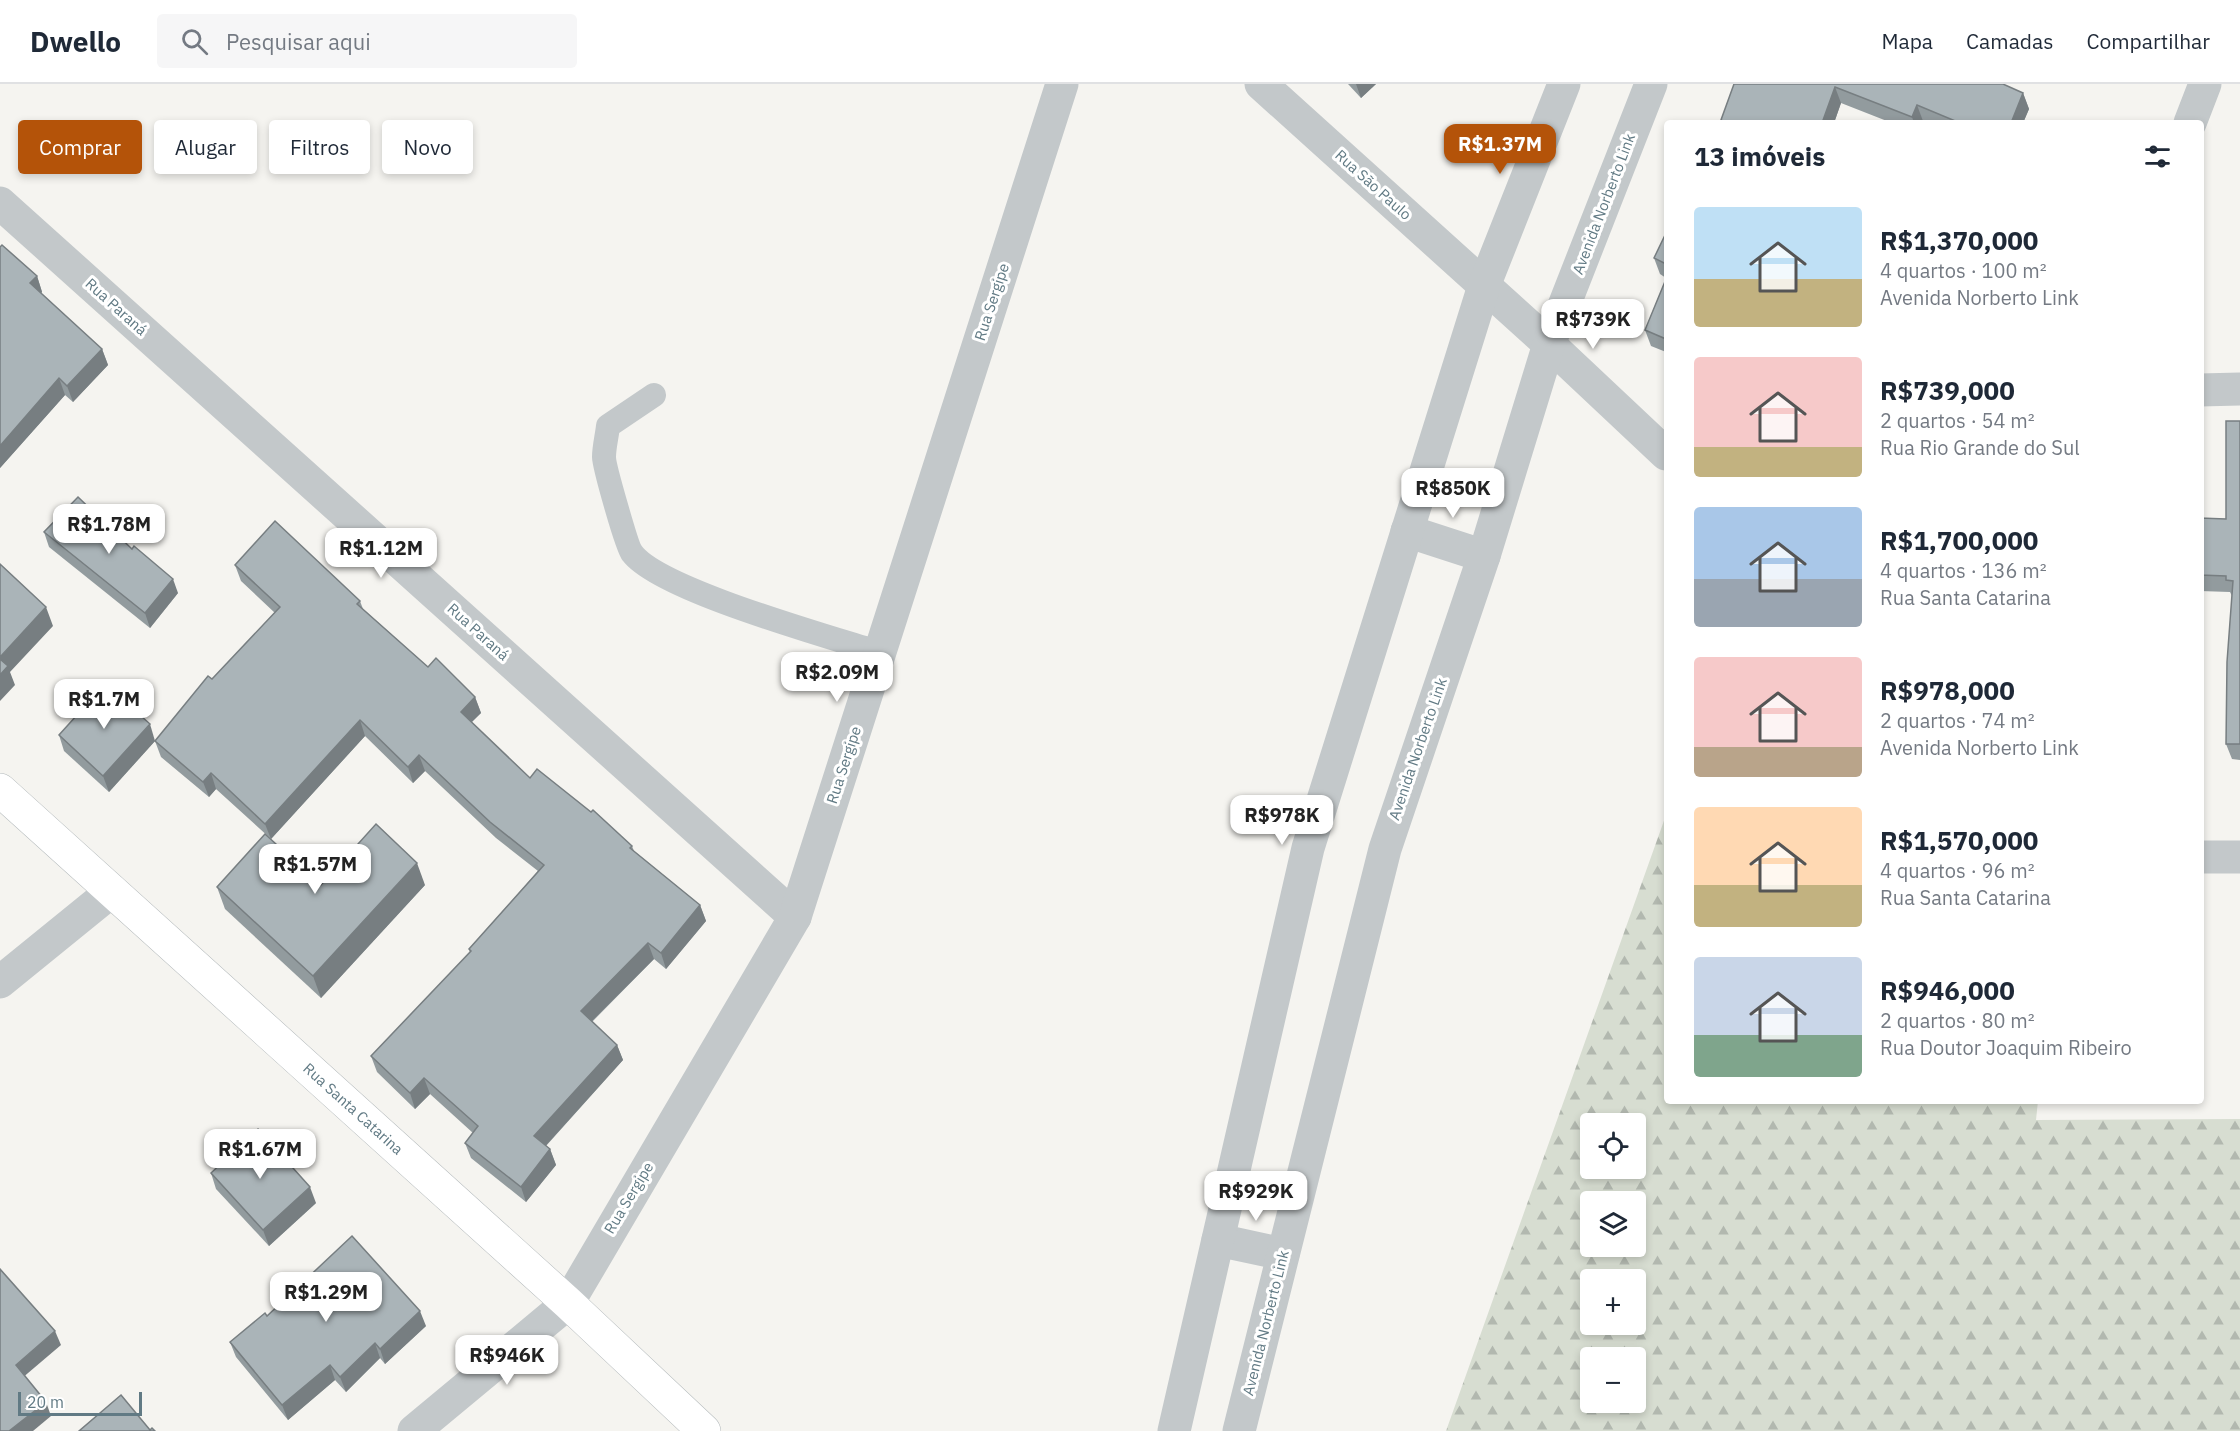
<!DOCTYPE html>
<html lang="pt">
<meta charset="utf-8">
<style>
:root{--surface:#fff;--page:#f6f6f7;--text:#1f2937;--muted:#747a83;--line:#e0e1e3;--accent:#b45309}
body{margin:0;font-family:"IBM Plex Sans",sans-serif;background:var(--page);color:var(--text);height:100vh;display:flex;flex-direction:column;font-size:22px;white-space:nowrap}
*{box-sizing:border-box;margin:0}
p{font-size:20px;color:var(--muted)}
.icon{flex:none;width:33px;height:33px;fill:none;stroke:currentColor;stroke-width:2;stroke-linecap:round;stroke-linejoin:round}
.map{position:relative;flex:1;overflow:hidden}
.side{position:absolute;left:1664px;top:36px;width:540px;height:984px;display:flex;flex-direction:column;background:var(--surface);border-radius:6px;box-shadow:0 3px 9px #0003}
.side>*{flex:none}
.guide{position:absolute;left:18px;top:36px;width:570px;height:54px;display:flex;gap:12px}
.buttons{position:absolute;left:1580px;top:1029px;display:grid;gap:12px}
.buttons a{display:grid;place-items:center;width:66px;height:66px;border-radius:6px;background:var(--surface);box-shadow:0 3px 9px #0003;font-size:30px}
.scale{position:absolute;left:18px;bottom:15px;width:124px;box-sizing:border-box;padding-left:6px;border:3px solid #617a84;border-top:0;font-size:16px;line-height:21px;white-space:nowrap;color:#617a84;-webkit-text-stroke:4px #fff;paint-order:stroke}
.price{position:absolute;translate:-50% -51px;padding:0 14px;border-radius:12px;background:#fff;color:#222;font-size:20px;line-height:39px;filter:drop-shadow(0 2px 3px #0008)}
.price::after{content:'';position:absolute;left:50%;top:36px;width:18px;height:14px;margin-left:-9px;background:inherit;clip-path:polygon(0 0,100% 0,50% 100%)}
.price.active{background:var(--accent);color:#fff}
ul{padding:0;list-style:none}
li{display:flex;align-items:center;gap:18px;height:150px;padding:0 30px}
li span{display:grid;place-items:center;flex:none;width:168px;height:120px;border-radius:6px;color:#555}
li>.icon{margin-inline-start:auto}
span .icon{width:72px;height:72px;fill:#fffc;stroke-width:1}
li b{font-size:26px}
h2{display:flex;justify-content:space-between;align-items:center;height:72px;padding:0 30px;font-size:26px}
.pill{padding:0 21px;border-radius:6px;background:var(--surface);box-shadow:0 3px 9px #0003;font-size:21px;line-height:54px}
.pill.active{background:var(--accent);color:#fff}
header{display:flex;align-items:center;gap:36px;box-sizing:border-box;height:84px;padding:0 30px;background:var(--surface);border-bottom:2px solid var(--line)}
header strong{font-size:28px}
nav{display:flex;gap:33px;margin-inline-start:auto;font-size:21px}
.search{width:420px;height:54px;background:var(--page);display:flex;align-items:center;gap:15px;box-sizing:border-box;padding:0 21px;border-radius:6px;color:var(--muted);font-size:22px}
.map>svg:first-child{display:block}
.forest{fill:url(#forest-firs);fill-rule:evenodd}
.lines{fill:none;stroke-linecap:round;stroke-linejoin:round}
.primary-casing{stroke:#b4babc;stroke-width:34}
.service{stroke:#c3c8ca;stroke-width:24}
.minor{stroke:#c3c8ca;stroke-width:33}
.tertiary{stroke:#c3c8ca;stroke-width:33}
.primary{stroke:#fff;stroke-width:33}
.wall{fill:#929b9e}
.shaded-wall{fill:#777e81}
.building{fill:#aab4b8;stroke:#777e81;stroke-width:1.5}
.labels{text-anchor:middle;stroke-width:6;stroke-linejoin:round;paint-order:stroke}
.street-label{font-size:15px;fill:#617a84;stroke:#fff}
</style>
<header>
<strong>Dwello</strong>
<div class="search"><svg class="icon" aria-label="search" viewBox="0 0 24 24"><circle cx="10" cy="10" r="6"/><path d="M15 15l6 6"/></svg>Pesquisar aqui</div>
<nav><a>Mapa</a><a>Camadas</a><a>Compartilhar</a></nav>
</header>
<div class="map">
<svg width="2240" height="1347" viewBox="0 0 2240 1347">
<defs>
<pattern id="forest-firs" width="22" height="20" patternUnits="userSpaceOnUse" patternTransform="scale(1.5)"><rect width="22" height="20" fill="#d7ddd1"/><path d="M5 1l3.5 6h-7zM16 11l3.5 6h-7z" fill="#b2b8af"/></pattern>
</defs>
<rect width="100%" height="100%" fill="#f5f4f0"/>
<path class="forest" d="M1666,731V1017H2038L2036,1036L2240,1035V1347H1446ZM1590,1040H1635V1084H1590ZM1590,1118H1635V1162H1590ZM1590,1196H1635V1240H1590ZM1590,1274H1635V1318H1590Z"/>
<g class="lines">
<g class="primary-casing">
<polyline id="primary" points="0,706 568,1219 704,1347"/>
</g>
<path class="service" d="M654,311L608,342C607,352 604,363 604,373C604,382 627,463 632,469C659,506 831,553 880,569"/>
<g class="minor">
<polyline points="2190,39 2205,0"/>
<polyline points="0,119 795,833"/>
<polyline points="2200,306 2240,305"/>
<polyline points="0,898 112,807"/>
<polyline points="414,1347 568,1219 795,833 1062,0"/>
</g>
<g class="tertiary">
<polyline points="1261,0 1549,260 1666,370"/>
<polyline points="1407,447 1484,472"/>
<polyline points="2200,773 2240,773"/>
<polyline points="1218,1156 1283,1170"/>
<polyline points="1174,1347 1308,764 1484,202 1564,0"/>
<polyline points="1239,1347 1385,765 1484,472 1549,260 1651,0"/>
</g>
<use href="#primary" class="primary"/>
</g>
<g class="wall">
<polygon points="1348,0 1376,0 1361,14"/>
<polygon points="1734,0 2023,9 2029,25 2023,39 1927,39 1923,37 1922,39 1892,39 1841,19 1834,39 1722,39 1721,36"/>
<polygon points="1666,149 1666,194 1660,190 1654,174"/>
<polygon points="0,163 37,192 42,208 41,209 102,265 108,281 73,318 65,311 0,384"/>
<polygon points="1666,195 1666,268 1651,262 1645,246"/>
<polygon points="2240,337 2240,676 2232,675 2226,660 2232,512 2230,508 2200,507 2200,434 2226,435"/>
<polygon points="44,448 178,509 150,544 49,463"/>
<polygon points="235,481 360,517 363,525 428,583 475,613 481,629 471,638 530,694 632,762 634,767 700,821 706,837 666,885 654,875 592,938 617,961 623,976 546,1062 550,1065 556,1081 526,1118 471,1074 465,1059 473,1049 430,1010 415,1025 377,988 371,972 470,869 469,865 538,787 496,754 425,687 413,699 365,652 271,755 216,705 209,713 161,673 155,657 275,529 241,497"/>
<polygon points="59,651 155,657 109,708 64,667"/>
<polygon points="321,801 425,801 321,914 225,825 217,803"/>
<polygon points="211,1089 316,1119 269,1162 216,1105"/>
<polygon points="267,1232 426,1242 385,1280 380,1274 346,1308 335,1296 288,1336 236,1273 230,1258"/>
</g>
<g class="shaded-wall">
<polygon points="1356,0 1376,0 1361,14"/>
<polygon points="1835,3 1841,19 1834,39 1822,39"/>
<polygon points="2023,9 2029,25 2023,39 2011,39"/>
<polygon points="1917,21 1923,37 1922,39 1914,39 1912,33"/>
<polygon points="37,192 42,208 36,215 30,199"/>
<polygon points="102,265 108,281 73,318 67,302"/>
<polygon points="59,294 65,311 0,384 0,362"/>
<polygon points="173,495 178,509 150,544 145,529"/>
<polygon points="46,523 53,542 10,588 15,601 0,617 0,573"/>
<polygon points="475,613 481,629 466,644 461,628"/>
<polygon points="360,636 365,652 271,755 265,740"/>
<polygon points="150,640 155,657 109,708 103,692"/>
<polygon points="419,671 425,687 413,699 408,683"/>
<polygon points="211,689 216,705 209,713 203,698"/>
<polygon points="417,779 425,801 321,914 313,892"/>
<polygon points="700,821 706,837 666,885 661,869"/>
<polygon points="648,859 654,875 586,943 581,927"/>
<polygon points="617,961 623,976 540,1068 534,1052"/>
<polygon points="424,994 430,1010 415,1025 410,1009"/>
<polygon points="550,1065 556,1081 526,1118 521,1103"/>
<polygon points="310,1103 316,1119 269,1162 263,1146"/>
<polygon points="420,1227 426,1242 385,1280 380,1265"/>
<polygon points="55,1247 61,1261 21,1295 16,1281"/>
<polygon points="375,1259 380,1274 346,1308 340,1293"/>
<polygon points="330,1281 335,1296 288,1336 282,1321"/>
<polygon points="46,1318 51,1332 33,1347 9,1347"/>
</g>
<g class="building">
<polygon points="1734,0 2003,0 2023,9 2011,39 1960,39 1917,21 1912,33 1835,3 1822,39 1727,39 1721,36"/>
<polygon points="1666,149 1666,180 1654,174"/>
<polygon points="2,161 37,192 30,199 102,265 67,302 59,294 0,362 0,163"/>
<polygon points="1666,195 1666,255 1645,246"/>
<polygon points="2226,337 2240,337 2240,660 2226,660 2227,578 2233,497 2226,496 2226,492 2200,491 2200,434 2226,435"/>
<polygon points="78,413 132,465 134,462 173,495 145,529 44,448"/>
<polygon points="275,437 360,517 357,520 428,583 436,574 475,613 461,628 530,694 537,685 591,728 593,726 632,762 630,764 700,821 661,869 648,859 581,927 617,961 534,1052 550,1065 521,1103 465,1059 478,1042 424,994 410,1009 371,972 471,867 469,865 544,781 490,738 419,671 408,683 360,636 265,740 211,689 203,698 155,657 208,592 212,595 280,523 235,481"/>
<polygon points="0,480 46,523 0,573"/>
<polygon points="0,575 8,582 0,591"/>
<polygon points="105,600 150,640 103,692 59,651"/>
<polygon points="376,740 417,779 313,892 217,803 265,750 321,801"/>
<polygon points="258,1045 310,1103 263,1146 211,1089"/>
<polygon points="352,1152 420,1227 380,1265 375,1259 340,1293 330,1281 282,1321 230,1258 265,1229 267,1232"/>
<polygon points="0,1185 55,1247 16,1281 46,1318 9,1347 0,1347"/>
<polygon points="121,1311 150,1346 152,1344 155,1347 79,1347"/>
</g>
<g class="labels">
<g class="street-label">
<text transform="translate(1373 101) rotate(42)" y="5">Rua São Paulo</text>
<text transform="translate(1604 120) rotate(-69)" y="5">Avenida Norberto Link</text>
<text transform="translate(992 218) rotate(-72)" y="5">Rua Sergipe</text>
<text transform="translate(116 223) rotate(42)" y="5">Rua Paraná</text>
<text transform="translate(478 548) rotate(42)" y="5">Rua Paraná</text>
<text transform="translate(1418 665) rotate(-71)" y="5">Avenida Norberto Link</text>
<text transform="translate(844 681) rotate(-72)" y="5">Rua Sergipe</text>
<text transform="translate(353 1025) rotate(42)" y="5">Rua Santa Catarina</text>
<text transform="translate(629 1114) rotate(-59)" y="5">Rua Sergipe</text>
<text transform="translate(1266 1239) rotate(-76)" y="5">Avenida Norberto Link</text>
</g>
</g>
</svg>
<div class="buttons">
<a><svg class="icon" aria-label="locate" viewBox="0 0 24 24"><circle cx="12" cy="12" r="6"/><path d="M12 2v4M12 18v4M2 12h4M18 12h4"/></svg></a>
<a><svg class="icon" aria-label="layers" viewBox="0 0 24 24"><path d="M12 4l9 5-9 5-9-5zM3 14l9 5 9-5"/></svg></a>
<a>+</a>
<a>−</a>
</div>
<div class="scale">20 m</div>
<b class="price active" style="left:1500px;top:91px">R$1.37M</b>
<b class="price" style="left:1593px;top:266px">R$739K</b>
<b class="price" style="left:1453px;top:435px">R$850K</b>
<b class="price" style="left:109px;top:471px">R$1.78M</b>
<b class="price" style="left:381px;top:495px">R$1.12M</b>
<b class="price" style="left:837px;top:619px">R$2.09M</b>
<b class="price" style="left:104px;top:646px">R$1.7M</b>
<b class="price" style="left:1282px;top:762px">R$978K</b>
<b class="price" style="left:315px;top:811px">R$1.57M</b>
<b class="price" style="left:260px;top:1096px">R$1.67M</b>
<b class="price" style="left:1256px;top:1138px">R$929K</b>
<b class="price" style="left:326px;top:1239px">R$1.29M</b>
<b class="price" style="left:507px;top:1302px">R$946K</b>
<div class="guide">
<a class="pill active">Comprar</a>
<a class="pill">Alugar</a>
<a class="pill">Filtros</a>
<a class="pill">Novo</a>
</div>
<section class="side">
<h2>13 imóveis<svg class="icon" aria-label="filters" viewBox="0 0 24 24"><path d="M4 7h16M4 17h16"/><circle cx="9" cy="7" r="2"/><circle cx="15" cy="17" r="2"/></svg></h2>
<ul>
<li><span style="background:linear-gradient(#bfe0f5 60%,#c2b280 0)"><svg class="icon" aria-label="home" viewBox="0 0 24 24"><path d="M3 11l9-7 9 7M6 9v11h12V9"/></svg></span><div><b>R$1,370,000</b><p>4 quartos · 100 m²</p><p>Avenida Norberto Link</p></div></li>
<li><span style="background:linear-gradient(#f6c9c9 75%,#c2b280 0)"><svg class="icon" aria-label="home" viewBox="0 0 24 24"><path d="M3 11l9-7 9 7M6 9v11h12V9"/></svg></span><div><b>R$739,000</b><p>2 quartos · 54 m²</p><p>Rua Rio Grande do Sul</p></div></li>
<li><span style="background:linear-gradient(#a9c7e8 60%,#9aa5b1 0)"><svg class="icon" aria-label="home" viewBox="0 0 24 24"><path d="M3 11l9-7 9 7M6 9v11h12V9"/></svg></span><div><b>R$1,700,000</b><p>4 quartos · 136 m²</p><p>Rua Santa Catarina</p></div></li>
<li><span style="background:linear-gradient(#f6c9c9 75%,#b9a48a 0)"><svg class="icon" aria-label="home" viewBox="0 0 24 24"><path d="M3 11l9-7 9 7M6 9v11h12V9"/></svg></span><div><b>R$978,000</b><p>2 quartos · 74 m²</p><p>Avenida Norberto Link</p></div></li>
<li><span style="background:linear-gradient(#ffd9b3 65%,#c2b280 0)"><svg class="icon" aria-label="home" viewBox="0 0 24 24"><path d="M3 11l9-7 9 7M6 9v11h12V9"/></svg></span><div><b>R$1,570,000</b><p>4 quartos · 96 m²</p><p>Rua Santa Catarina</p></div></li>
<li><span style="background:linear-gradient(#c9d6e8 65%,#7fa58c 0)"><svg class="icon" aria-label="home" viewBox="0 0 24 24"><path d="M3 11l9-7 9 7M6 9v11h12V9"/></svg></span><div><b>R$946,000</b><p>2 quartos · 80 m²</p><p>Rua Doutor Joaquim Ribeiro</p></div></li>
</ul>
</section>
</div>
